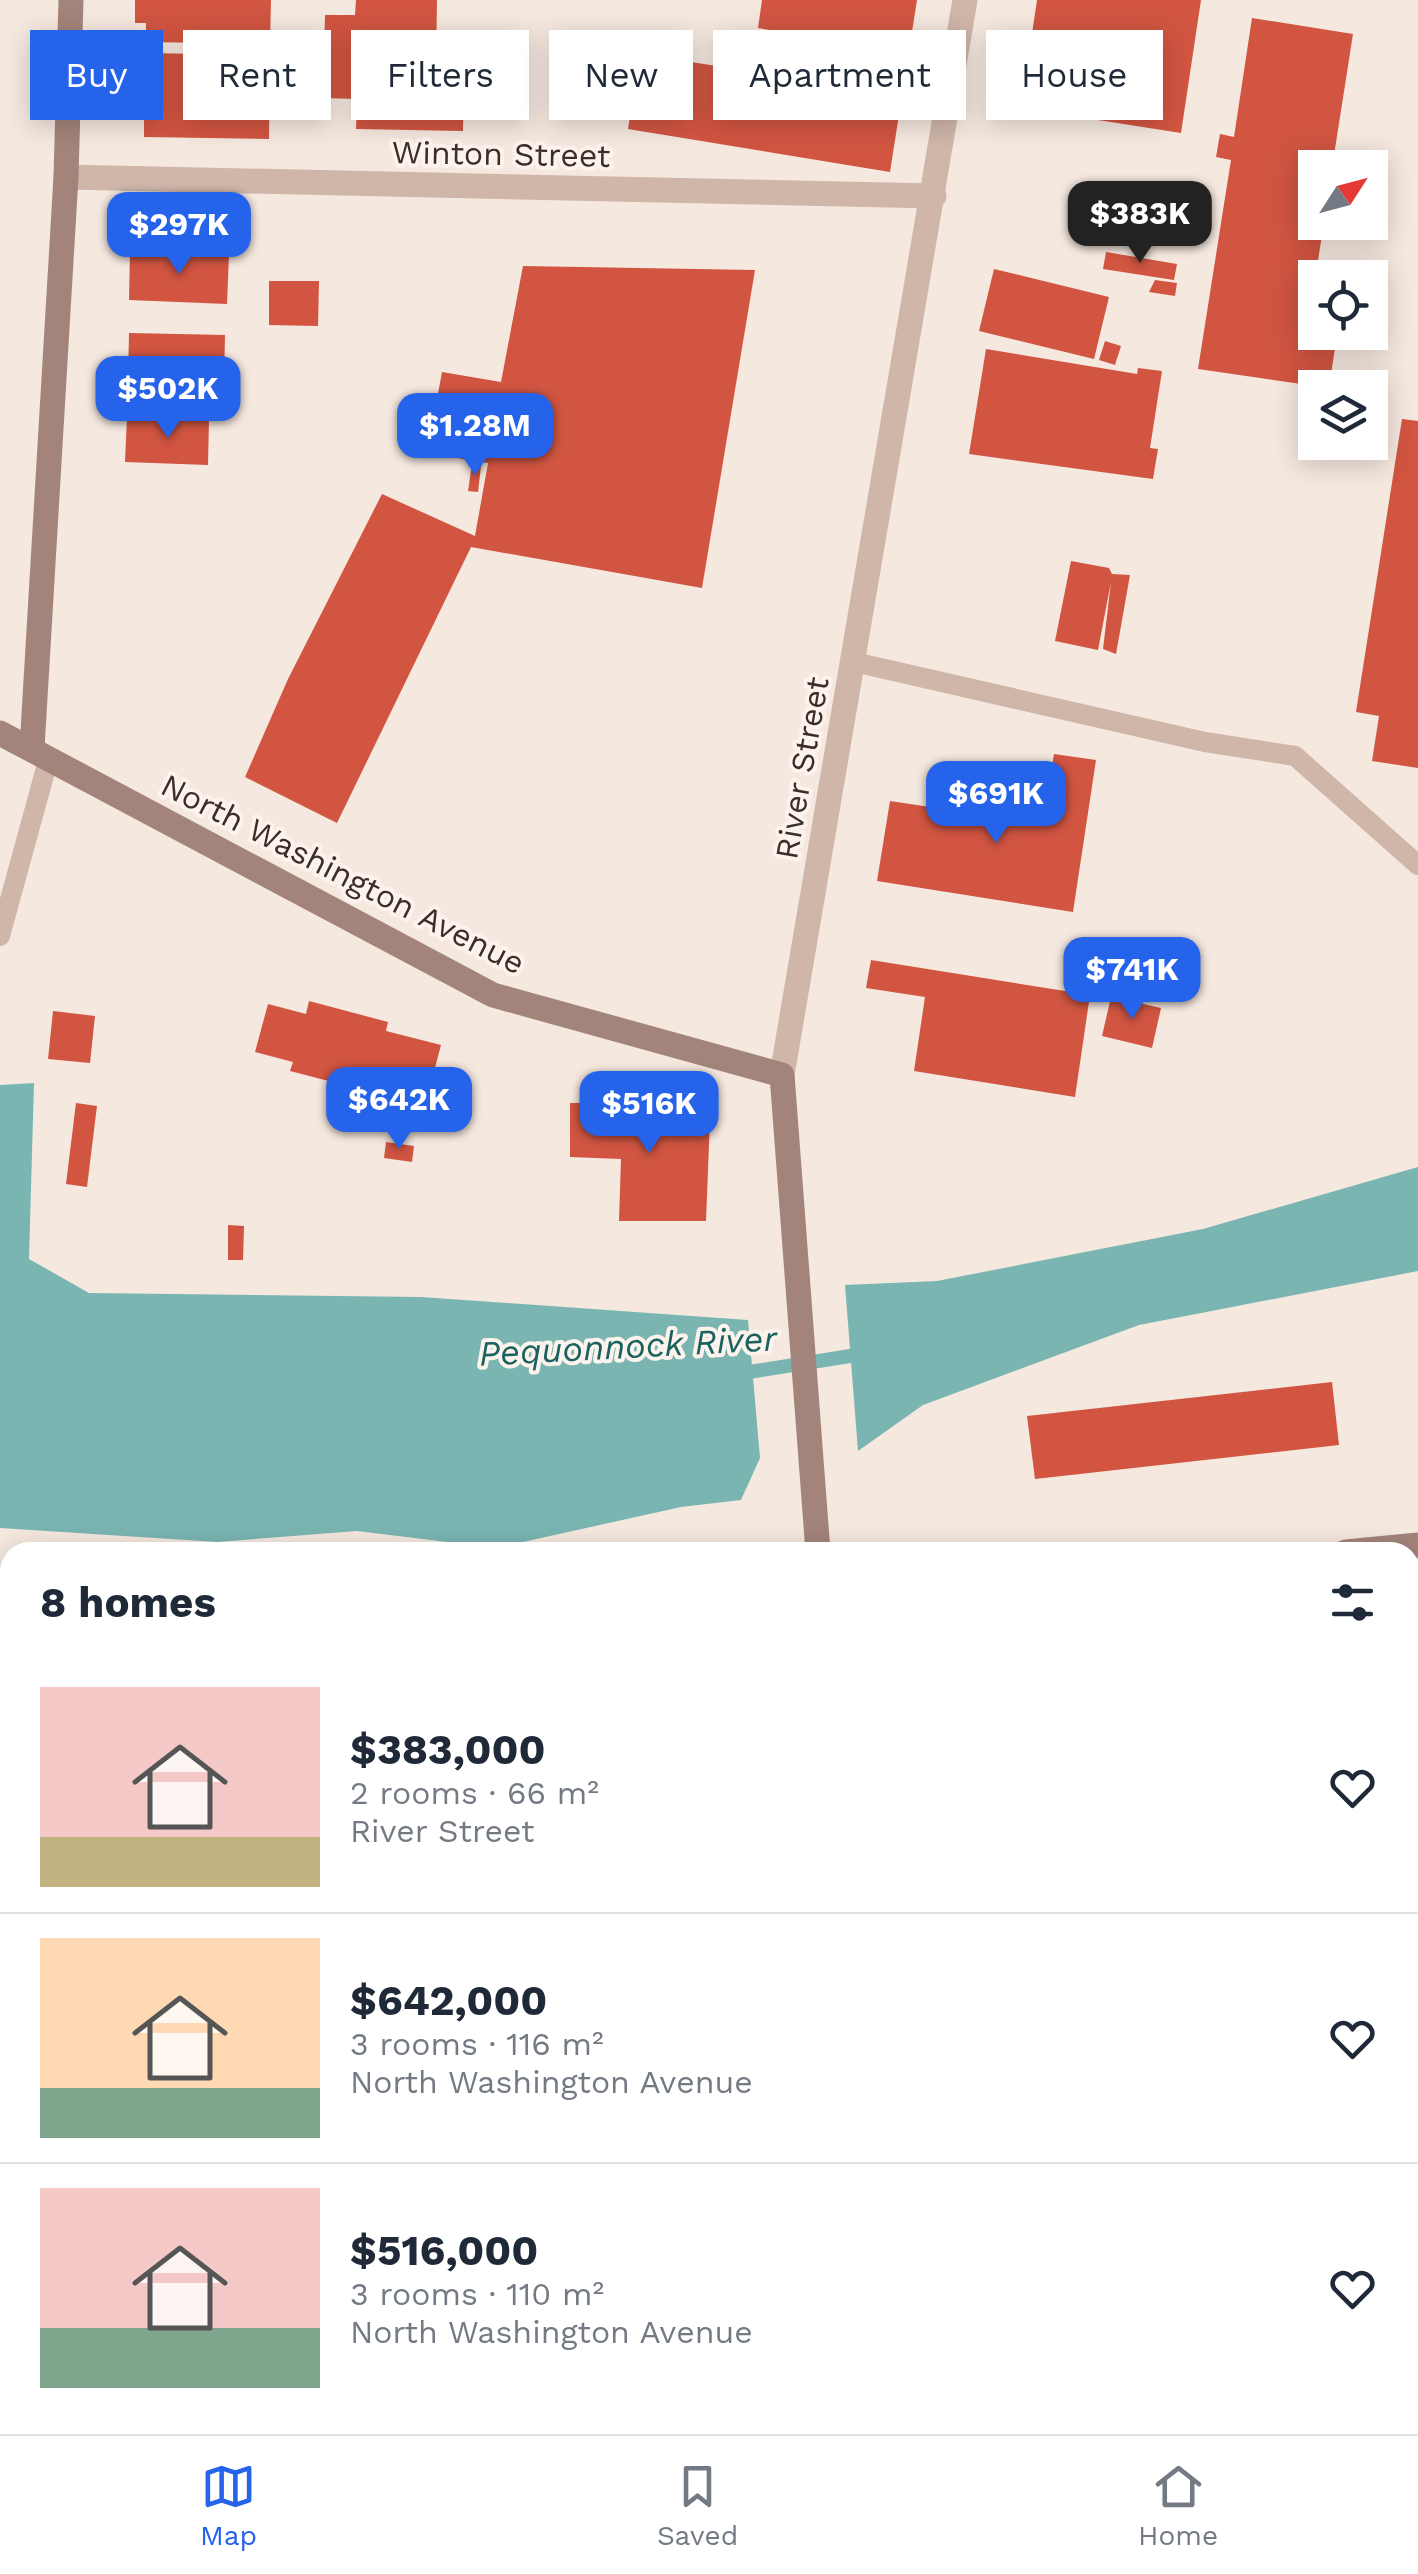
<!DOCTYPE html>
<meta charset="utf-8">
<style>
:root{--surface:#fff;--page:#f2f2f3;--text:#1f2937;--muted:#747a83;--line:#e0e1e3;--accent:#2563eb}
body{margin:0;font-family:"Work Sans",sans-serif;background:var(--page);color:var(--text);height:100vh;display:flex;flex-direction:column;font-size:38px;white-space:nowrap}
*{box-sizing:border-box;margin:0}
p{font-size:32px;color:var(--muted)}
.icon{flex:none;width:55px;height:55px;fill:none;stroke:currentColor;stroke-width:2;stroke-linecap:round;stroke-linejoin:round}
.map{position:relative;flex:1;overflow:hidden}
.side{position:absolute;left:0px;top:1542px;width:1420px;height:892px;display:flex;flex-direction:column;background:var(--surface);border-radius:30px 30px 0 0;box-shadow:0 5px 25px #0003}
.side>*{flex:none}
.hud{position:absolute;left:30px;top:30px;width:1360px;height:90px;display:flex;gap:20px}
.needle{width:65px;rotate:54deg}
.tools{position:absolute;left:1298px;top:150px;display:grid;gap:20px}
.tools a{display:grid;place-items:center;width:90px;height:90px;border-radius:0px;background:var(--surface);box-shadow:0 5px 25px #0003;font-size:50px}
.price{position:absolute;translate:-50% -85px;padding:0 22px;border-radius:20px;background:var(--accent);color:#fff;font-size:32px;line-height:65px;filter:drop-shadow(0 2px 5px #0008)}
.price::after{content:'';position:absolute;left:50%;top:60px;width:30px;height:22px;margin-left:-15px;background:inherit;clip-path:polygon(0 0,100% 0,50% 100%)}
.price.selected{background:#222;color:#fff}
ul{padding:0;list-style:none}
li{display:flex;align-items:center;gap:30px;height:250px;padding:0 40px}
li+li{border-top:2px solid var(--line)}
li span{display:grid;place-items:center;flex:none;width:280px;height:200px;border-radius:0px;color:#555}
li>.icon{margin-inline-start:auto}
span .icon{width:120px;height:120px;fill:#fffc;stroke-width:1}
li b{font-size:42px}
h2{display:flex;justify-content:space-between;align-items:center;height:120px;padding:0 40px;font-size:42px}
.chip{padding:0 35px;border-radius:0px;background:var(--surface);box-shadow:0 5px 25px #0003;font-size:35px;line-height:90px}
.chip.selected{background:var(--accent);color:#fff}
.menu{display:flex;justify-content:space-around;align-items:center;height:140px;border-top:2px solid var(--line);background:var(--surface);font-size:28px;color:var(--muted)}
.menu a{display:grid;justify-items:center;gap:5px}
.menu .selected{color:var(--accent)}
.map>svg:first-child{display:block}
.water{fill:#7ab5b2}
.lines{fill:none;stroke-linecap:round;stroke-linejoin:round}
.stream{stroke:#7ab5b2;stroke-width:14}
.building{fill:#d15541}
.service{stroke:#cfb6a9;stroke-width:20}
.minor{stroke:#cfb6a9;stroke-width:25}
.tertiary{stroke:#cfb6a9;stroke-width:25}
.secondary{stroke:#a3847a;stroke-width:25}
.labels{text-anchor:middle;stroke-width:8;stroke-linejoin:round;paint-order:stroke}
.street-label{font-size:32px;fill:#3b2d29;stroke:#fcf3ec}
.water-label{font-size:35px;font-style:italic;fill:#1a625f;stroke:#fcf3ec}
</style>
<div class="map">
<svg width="1418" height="2434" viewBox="0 0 1418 2434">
<rect width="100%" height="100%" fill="#f5e8df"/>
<g class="water">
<polygon points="34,1083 29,1259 89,1293 421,1297 748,1320 760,1458 741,1500 681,1507 496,1548 357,1531 217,1542 0,1528 0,1085"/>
<polygon points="1418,1167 1418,1271 1139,1325 923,1405 858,1451 845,1285 937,1281 1203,1229"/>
</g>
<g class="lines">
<polyline class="stream" points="737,1374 869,1353"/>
</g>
<g class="building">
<polygon points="135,0 271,0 270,44 146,42 146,23 135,23"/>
<polygon points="356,0 437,0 436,65 455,66 454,80 464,80 463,131 356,129 357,99 323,98 325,15 355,15"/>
<polygon points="762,0 917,0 890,172 628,129 640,54 723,67 724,58 760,63 761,54 779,57 783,32 758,28"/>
<polygon points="1037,0 1201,0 1181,133 1021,108"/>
<polygon points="1252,18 1353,34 1332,168 1315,168 1315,222 1324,222 1305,344 1335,348 1329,388 1198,369 1231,160 1216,157 1220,134 1234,137"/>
<polygon points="145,53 270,55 269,139 144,137 144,120 133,120 134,71 145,71"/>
<polygon points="130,250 229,254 227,304 129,300"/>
<polygon points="1106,252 1177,264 1174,280 1103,269"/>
<polygon points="523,266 755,270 702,588 471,547 337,823 245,777 288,679 382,494 475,536 488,463 427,453 442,372 501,382"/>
<polygon points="994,269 1109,297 1094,359 979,331"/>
<polygon points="1155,280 1177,283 1175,296 1149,292"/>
<polygon points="269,281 319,281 318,326 269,325"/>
<polygon points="129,333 225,335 224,384 128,382"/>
<polygon points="1105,341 1121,346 1115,365 1099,360"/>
<polygon points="986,349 1137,374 1138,368 1162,371 1150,448 1158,449 1153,479 969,454"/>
<polygon points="127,417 209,418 208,465 125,462"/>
<polygon points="1402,419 1418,421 1418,768 1372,761 1379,716 1356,712"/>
<polygon points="472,464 481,466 478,492 468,491"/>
<polygon points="1071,561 1109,568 1112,574 1130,575 1116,654 1103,649 1111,582 1098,650 1055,641"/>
<polygon points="1054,754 1096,760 1073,912 877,881 890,801 930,807 930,801 943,803 942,810 1027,824 1031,802 1046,804"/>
<polygon points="871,960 1090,995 1075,1097 914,1071 925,997 866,988"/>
<polygon points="1111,997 1161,1008 1152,1048 1102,1036"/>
<polygon points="309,1001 388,1022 386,1031 441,1045 425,1106 290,1071 293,1062 255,1052 268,1004 306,1014"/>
<polygon points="53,1011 95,1016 90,1063 48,1059"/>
<polygon points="681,1102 710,1119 706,1221 619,1221 621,1159 570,1157 570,1103"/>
<polygon points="76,1103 97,1106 87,1187 66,1184"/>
<polygon points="386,1142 414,1146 412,1162 384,1158"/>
<polygon points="228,1225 244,1226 243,1260 228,1260"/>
<polygon points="1332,1382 1339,1445 1035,1479 1027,1416"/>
<polygon points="10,1758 10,1964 0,1965 0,1759"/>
<polygon points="10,2046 10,2104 0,2086 0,2051"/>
<polygon points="1410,2095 1418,2123 1418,2152 1410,2157"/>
<polygon points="1418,2303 1418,2338 1410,2324 1410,2308"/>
<polygon points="1410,2365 1418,2380 1418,2434 1379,2434 1372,2425 1410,2425"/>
<polygon points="10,2384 10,2425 37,2425 42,2434 0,2434 0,2390"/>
<polygon points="184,2425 263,2425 266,2430 276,2425 421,2425 418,2434 190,2434"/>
<polygon points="516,2425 602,2425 587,2434 518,2434"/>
<polygon points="704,2425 732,2425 737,2434 689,2434"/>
<polygon points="769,2425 839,2425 844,2434 774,2434"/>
<polygon points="1224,2425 1254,2425 1259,2434 1208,2434"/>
<polygon points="1281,2425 1350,2425 1355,2434 1286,2434"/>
</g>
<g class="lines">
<g class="service">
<polyline points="854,662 1205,742 1295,756 1418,865"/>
<polyline points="0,936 49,757"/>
</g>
<g class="minor">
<polyline points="66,177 934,196"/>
<polyline points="782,1075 965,0"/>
<polyline points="1410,1785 1418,1798"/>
<polyline points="0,2197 10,2216"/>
<polyline points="1410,2237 1418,2233"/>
<polyline points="0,2280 10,2274"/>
<polyline points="123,2425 128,2434"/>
<polyline points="450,2434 453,2425"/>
<polyline points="1048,2434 1065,2425"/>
</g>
<polyline class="tertiary" points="1117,2425 1120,2434"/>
<g class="secondary">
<polyline points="0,733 493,995 782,1075 818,1552"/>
<polyline points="32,748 66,177 71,0"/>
<polyline points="1346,1552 1418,1545"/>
<polyline points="0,1709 10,1708"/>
</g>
</g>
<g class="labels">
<g class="street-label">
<text transform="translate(501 154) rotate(1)" y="11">Winton Street</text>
<text transform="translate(802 768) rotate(-80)" y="11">River Street</text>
<text transform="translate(343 874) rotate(27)" y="11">North Washington Avenue</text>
</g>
<g class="water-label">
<text transform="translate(628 1346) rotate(-3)" y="12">Pequonnock River</text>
</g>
</g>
</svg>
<div class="tools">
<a><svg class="needle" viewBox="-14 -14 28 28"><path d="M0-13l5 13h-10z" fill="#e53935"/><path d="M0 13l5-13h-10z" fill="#747a83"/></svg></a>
<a><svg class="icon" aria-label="locate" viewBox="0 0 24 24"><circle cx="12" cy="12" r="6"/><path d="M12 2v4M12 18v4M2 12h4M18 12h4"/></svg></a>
<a><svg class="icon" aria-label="layers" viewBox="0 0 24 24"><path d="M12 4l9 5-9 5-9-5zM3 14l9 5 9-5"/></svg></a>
</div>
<b class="price selected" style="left:1140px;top:266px">$383K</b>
<b class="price" style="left:179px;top:277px">$297K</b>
<b class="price" style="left:168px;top:441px">$502K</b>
<b class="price" style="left:475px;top:478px">$1.28M</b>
<b class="price" style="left:996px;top:846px">$691K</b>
<b class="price" style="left:1132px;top:1022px">$741K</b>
<b class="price" style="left:399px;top:1152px">$642K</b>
<b class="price" style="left:649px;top:1156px">$516K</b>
<div class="hud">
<a class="chip selected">Buy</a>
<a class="chip">Rent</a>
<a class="chip">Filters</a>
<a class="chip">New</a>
<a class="chip">Apartment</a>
<a class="chip">House</a>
</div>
<section class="side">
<h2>8 homes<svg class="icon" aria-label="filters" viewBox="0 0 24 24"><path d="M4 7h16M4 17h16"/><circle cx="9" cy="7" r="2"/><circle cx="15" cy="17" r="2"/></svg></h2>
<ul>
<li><span style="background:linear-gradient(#f6c9c9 75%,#c2b280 0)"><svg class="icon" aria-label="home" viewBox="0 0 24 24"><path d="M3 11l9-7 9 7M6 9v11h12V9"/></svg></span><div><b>$383,000</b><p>2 rooms · 66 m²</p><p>River Street</p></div><svg class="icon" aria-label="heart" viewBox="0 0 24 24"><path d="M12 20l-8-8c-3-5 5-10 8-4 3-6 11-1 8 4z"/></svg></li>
<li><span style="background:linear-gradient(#ffd9b3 75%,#7fa58c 0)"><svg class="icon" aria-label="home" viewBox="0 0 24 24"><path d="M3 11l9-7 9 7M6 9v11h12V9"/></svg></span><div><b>$642,000</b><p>3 rooms · 116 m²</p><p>North Washington Avenue</p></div><svg class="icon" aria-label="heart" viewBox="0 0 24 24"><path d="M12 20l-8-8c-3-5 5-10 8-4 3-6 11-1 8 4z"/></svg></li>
<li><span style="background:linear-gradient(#f6c9c9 70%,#7fa58c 0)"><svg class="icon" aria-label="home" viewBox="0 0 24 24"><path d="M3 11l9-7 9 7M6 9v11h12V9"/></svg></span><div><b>$516,000</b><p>3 rooms · 110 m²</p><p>North Washington Avenue</p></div><svg class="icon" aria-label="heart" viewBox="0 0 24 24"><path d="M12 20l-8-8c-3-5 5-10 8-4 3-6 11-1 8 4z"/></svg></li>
</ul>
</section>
</div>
<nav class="menu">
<a class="selected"><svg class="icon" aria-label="map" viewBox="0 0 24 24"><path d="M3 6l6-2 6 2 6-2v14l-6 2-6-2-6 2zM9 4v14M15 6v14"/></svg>Map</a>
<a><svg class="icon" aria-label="saved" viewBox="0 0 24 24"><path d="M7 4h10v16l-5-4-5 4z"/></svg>Saved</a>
<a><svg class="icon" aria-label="home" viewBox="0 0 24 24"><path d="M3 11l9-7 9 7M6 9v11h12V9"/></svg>Home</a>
</nav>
